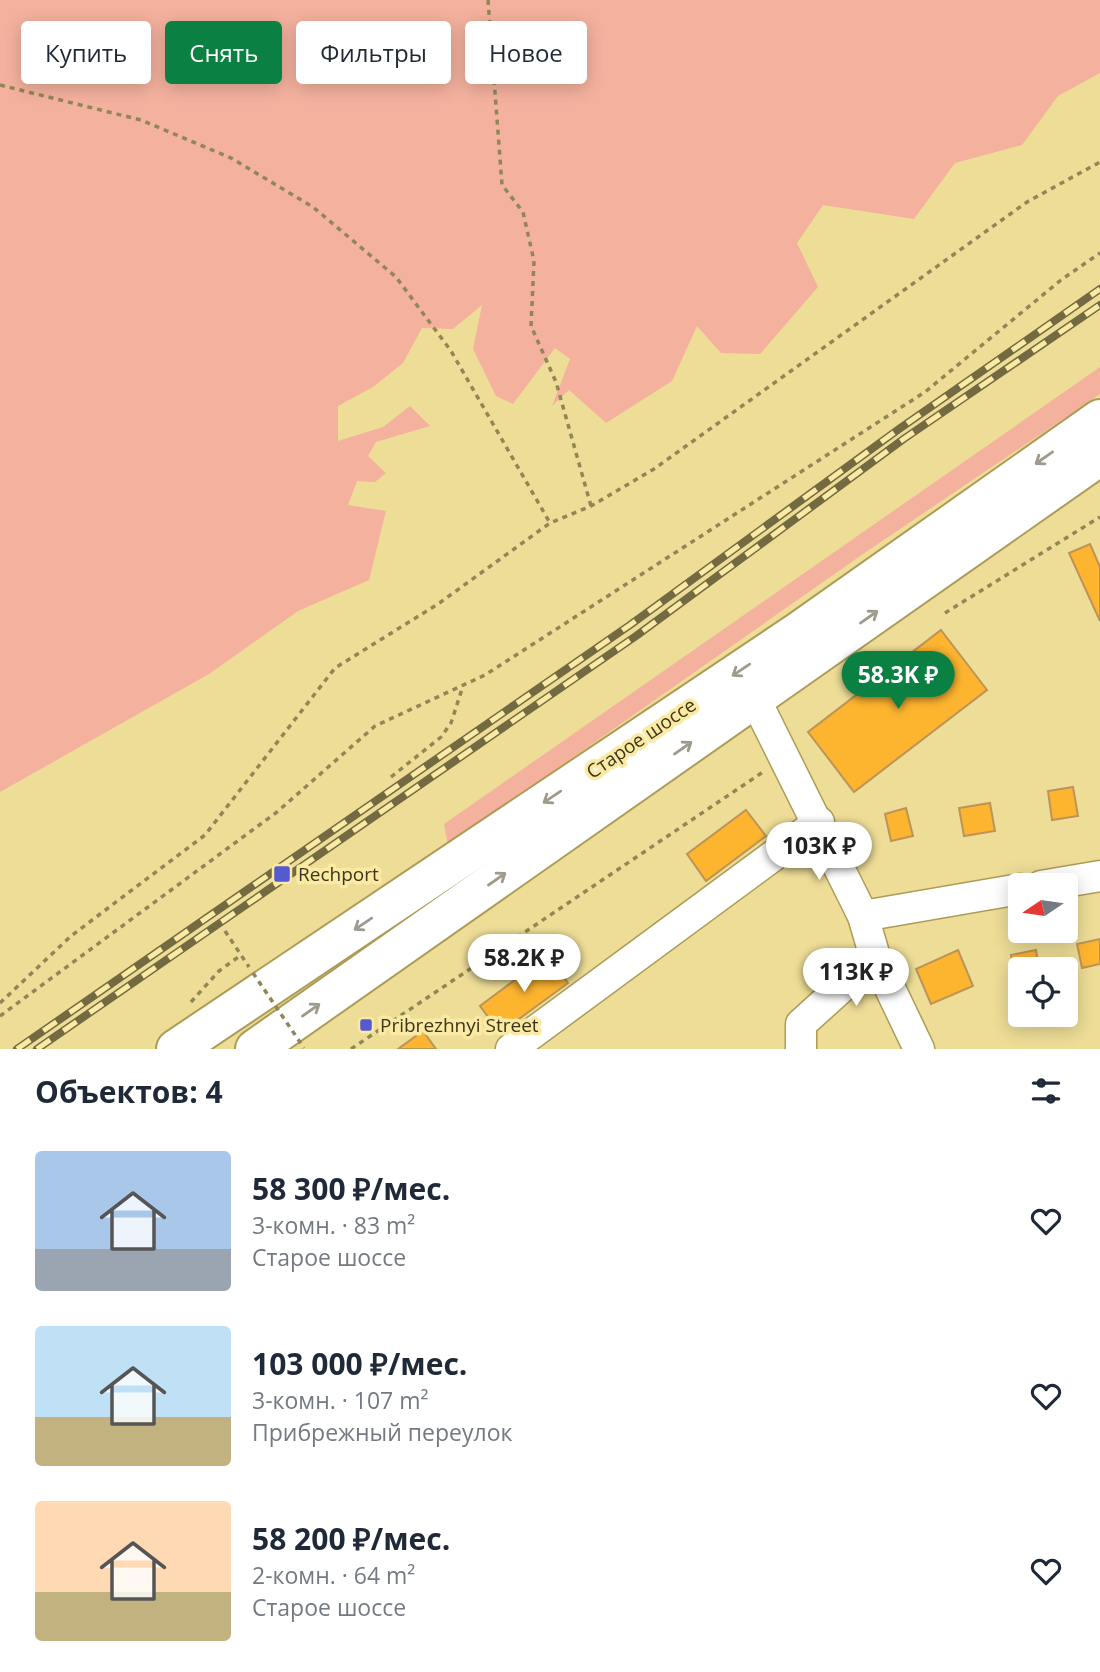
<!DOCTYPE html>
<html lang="ru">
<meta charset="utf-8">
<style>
:root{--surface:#fff;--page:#f2f2f3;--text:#1f2937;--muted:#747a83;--accent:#0b8043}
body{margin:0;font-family:"Open Sans",sans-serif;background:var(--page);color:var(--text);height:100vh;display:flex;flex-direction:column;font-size:26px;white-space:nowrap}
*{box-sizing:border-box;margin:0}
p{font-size:23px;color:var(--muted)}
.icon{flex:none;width:38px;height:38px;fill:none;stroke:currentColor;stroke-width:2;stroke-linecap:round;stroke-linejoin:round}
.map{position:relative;height:1049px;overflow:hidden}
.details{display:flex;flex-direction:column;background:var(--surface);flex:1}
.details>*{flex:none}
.guide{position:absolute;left:21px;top:21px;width:700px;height:63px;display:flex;gap:14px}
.needle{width:46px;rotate:257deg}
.buttons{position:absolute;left:1008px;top:873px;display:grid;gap:14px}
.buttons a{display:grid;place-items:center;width:70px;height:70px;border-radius:7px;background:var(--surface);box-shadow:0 4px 18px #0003;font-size:35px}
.price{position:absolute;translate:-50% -60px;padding:0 16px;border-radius:24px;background:#fff;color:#222;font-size:23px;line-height:46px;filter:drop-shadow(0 2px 4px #0008)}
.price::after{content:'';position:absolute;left:50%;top:42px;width:21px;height:16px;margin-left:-10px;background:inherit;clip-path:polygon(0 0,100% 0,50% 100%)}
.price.active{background:var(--accent);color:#fff}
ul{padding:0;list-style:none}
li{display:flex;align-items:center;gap:21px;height:175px;padding:0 35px}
li span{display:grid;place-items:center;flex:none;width:196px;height:140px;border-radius:7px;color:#555}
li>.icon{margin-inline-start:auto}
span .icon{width:84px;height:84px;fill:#fffc;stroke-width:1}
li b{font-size:30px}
h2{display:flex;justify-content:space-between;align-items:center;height:84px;padding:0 35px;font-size:30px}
.tag{padding:0 24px;border-radius:7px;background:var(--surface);box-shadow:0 4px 18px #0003;font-size:24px;line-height:63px}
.tag.active{background:var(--accent);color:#fff}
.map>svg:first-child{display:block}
.green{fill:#f4b19e}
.building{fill:#fdb42f;stroke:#bc9458;stroke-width:2}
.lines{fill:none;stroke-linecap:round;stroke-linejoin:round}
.minor-casing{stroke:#ac9c57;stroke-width:33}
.highway-casing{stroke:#ac9c57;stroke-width:42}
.path{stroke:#918656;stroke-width:3.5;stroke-dasharray:5 5;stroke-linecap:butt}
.minor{stroke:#fff;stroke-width:30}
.highway{stroke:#fff;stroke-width:38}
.rail-casing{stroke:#746a41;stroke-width:8}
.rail{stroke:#fbeaa3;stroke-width:5;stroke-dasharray:16;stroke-linecap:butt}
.path-bridge{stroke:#918656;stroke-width:3.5;stroke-dasharray:5 5;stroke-linecap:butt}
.oneway{stroke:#9e9a8c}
.poi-dot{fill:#565ad1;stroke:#fbeaa3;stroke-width:2.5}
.labels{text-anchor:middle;stroke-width:7;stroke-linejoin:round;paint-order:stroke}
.street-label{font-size:19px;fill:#3d361a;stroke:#fbeaa3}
.poi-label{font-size:19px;fill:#3d361a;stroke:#fbeaa3;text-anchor:start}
</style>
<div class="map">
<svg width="1100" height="1049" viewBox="0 0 1100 1049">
<rect width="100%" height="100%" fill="#eddd97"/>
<g class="green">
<polygon points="0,0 1100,0 1100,73 1058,96 1022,145 955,163 914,219 823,205 797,243 818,287 760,354 721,353 697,326 672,381 606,423 569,390 552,406 570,359 555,348 513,404 496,396 473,349 482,305 453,329 422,328 403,363 373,387 338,406 338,441 383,427 410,406 430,426 376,442 368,456 386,473 375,482 357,481 348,505 386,511 369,580 298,611 209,674 0,792"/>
<polygon points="1100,367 1100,394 863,554 448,845 444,824"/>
</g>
<g class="building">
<polygon points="1090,544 1100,567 1100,621 1069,553"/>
<polygon points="941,630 987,690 854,792 808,732"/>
<polygon points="1073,787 1078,816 1052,820 1048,791"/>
<polygon points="990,803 995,831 964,836 959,808"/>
<polygon points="906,808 913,836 891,841 885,814"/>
<polygon points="746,810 766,836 706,881 687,854"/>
<polygon points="1100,939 1100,964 1082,968 1077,944"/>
<polygon points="958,950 973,986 931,1004 916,969"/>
<polygon points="1036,950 1039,970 1020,970 1020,978 1015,979 1011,955"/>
<polygon points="548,955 568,983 500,1033 480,1006"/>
<polygon points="423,1031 436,1049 398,1049"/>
</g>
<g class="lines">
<g class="minor-casing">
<g id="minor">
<polyline points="754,697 863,916 875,957 919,1049"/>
<polyline points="1041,886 1100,876"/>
<polyline points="863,916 1020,889"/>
<polyline points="511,1049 819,822"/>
<polyline points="801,1049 801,1024 875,957"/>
</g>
</g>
<g class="highway-casing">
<g id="highway">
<polyline points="176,1049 798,632 1100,419"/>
<polyline points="255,1049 1100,456"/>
</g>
</g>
<g class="path">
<polyline points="488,0 502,185 523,212 534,261 531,326 556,382 591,506"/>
<polyline points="0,85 141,120 231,158 313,207 396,277 451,351 550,523"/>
<polyline points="945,613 1100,517"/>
<polyline points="391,777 441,737 451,723 463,686"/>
<polyline points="225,931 249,967"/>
<polyline points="191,1002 219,971 241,955"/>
<polyline points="0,1003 71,936 205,835 335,668 438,604 550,523 591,506 654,469 1027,202 1100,162"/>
<polyline points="0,1016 277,812 375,726 485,675 925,392 1061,280 1100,253"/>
<polyline points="351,1049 763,772"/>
</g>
<use href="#minor" class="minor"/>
<use href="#highway" class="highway"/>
<g class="rail-casing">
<g id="rail">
<polyline points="17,1049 630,625 899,429 1100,289"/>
<polyline points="37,1049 636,636 905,438 1100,305"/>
</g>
</g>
<use href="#rail" class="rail"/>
<polyline class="path-bridge" points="253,973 304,1048"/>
</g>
<defs><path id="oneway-shaft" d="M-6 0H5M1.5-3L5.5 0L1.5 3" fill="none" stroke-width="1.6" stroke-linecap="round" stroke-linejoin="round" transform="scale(1.75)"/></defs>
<g class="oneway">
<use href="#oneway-shaft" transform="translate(1044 458) rotate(145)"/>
<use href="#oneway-shaft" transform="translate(869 617) rotate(-35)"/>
<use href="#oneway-shaft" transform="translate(741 670) rotate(146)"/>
<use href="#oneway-shaft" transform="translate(683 748) rotate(-35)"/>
<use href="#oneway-shaft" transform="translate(552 797) rotate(146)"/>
<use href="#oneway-shaft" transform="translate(497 879) rotate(-35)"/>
<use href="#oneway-shaft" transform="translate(363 924) rotate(146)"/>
<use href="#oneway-shaft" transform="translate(311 1010) rotate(-35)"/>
</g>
<g class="poi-dot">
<rect x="273" y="865" width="18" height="18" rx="3.5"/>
<rect x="359" y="1018" width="14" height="14" rx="3.5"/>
</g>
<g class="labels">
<g class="street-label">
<text transform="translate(641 738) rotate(-34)" y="7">Старое шоссе</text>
</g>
<g class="poi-label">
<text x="298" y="881">Rechport</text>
<text x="380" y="1032">Pribrezhnyi Street</text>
</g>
</g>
</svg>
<div class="buttons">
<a><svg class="needle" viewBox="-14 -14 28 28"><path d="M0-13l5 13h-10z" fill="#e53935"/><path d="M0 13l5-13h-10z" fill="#747a83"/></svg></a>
<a><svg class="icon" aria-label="locate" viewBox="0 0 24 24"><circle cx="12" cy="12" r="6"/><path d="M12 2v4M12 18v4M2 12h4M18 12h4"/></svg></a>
</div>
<b class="price active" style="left:898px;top:711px">58.3K ₽</b>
<b class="price" style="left:819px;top:882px">103K ₽</b>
<b class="price" style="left:524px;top:994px">58.2K ₽</b>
<b class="price" style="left:856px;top:1008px">113K ₽</b>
<div class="guide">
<a class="tag">Купить</a>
<a class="tag active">Снять</a>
<a class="tag">Фильтры</a>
<a class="tag">Новое</a>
</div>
</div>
<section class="details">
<h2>Объектов: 4<svg class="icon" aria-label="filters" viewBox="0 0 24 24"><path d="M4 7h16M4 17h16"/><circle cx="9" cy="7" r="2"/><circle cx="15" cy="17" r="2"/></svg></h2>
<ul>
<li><span style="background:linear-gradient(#a9c7e8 70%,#9aa5b1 0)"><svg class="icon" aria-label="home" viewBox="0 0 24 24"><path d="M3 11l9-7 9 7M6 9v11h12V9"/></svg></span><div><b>58 300 ₽/мес.</b><p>3-комн. · 83 m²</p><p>Старое шоссе</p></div><svg class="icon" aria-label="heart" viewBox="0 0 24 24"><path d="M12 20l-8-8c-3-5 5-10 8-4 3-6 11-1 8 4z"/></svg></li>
<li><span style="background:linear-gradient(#bfe0f5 65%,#c2b280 0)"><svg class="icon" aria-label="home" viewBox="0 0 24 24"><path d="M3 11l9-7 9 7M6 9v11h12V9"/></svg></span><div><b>103 000 ₽/мес.</b><p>3-комн. · 107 m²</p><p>Прибрежный переулок</p></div><svg class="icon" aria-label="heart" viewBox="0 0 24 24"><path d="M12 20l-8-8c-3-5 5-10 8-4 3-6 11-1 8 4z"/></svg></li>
<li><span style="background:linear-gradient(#ffd9b3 65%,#c2b280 0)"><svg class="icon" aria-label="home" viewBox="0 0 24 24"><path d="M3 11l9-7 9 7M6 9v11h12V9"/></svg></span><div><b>58 200 ₽/мес.</b><p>2-комн. · 64 m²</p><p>Старое шоссе</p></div><svg class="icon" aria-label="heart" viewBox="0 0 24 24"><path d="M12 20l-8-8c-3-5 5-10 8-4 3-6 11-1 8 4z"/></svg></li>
</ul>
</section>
